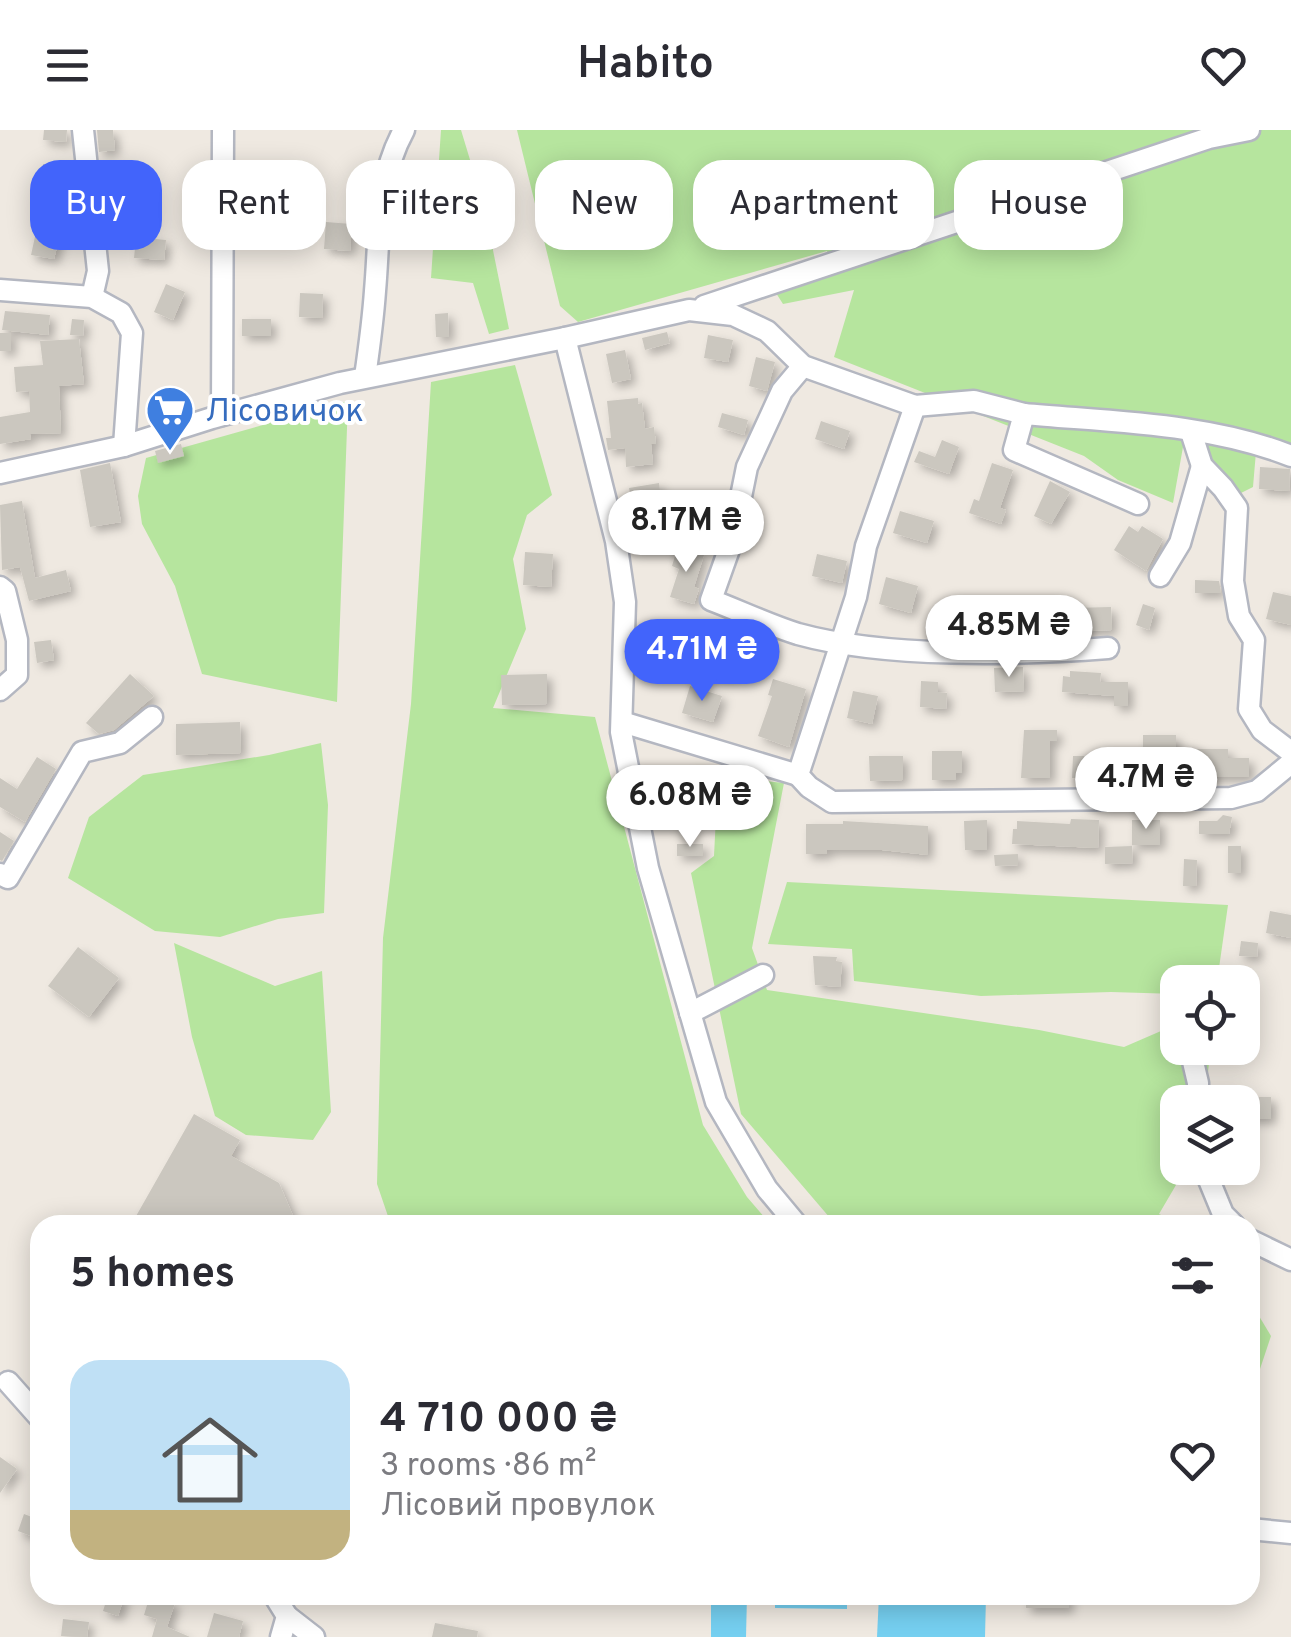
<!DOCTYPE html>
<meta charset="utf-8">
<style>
:root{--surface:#fff;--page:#f7f7f7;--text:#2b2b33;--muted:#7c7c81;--accent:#4264fb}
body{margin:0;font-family:Overpass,sans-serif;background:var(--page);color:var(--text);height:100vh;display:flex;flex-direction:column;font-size:38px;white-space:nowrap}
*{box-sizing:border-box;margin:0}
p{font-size:32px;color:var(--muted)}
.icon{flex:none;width:55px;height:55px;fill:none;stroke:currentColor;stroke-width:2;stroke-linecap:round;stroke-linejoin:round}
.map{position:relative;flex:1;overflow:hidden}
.details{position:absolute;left:30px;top:1085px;width:1230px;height:390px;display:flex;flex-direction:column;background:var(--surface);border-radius:30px;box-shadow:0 5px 25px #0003}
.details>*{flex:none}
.hud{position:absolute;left:30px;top:30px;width:1232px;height:90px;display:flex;gap:20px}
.tools{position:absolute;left:1160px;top:835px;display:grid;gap:20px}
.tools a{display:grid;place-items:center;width:100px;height:100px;border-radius:20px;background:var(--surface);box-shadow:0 5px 25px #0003;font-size:50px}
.price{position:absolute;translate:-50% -85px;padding:0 22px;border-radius:35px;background:#fff;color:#222;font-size:32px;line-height:65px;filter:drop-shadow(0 2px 5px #0008)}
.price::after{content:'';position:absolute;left:50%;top:60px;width:30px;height:22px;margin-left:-15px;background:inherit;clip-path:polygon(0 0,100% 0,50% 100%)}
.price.current{background:var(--accent);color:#fff}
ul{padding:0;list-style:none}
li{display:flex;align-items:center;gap:30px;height:250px;padding:0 40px}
li span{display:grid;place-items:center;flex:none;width:280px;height:200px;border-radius:30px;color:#555}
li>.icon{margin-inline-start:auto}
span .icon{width:120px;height:120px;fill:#fffc;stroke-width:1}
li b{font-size:42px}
h2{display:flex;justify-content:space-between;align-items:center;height:120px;padding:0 40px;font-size:42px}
.chip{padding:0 35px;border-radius:30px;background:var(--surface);box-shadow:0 5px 25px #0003;font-size:35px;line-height:90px}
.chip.current{background:var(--accent);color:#fff}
header{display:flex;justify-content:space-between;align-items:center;height:130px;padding:0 40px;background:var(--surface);font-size:45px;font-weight:600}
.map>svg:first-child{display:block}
.green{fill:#b6e59e}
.water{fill:#75cff0}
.building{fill:#cbc7bf;filter:url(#shadow)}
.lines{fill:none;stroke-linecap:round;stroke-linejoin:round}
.minor-casing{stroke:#b4b7c1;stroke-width:25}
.minor{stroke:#fff;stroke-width:20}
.labels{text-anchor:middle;stroke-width:8;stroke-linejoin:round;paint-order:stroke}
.shop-label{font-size:32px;fill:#366cbe;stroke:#fff;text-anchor:start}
</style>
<header><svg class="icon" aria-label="menu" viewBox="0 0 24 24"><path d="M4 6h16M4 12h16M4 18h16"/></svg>Habito<svg class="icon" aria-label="heart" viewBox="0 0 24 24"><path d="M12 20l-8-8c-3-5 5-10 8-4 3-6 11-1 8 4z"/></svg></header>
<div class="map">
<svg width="1291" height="1507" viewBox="0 0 1291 1507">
<defs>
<filter id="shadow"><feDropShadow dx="5" dy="5" stdDeviation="5" flood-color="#0004"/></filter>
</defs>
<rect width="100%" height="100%" fill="#efe9e1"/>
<g class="green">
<polygon points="441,0 461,0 484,76 509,199 489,204 473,153 431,148"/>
<polygon points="517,0 1291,0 1291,318 1257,310 1253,357 1235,366 1183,317 1173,373 1118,350 1084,326 834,227 854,160 783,174 776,163 832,143 827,121 578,192 560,176"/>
<polygon points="515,235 552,365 527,385 513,429 526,499 493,578 595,587 703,995 747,1067 771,1095 391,1095 377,1054 383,808 411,574 431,252"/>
<polygon points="348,271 337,572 202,544 175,456 142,394 138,366 146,328"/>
<polygon points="321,613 328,675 324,783 278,789 220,807 155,801 68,748 89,687 143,645 269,625"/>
<polygon points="718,646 784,653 752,818 767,860 1039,900 1124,917 1161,901 1165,869 1177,869 1178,918 1208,918 1210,923 1205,972 1178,972 1178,1038 1186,1038 1159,1084 1183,1095 836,1095 741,984 691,743 714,726"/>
<polygon points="787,752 1228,775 1217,852 1178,852 1177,864 1111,862 981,866 854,851 852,819 768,814"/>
<polygon points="174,813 275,856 322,841 331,982 313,1010 246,1005 215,986 192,907"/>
<polygon points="1250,1171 1271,1206 1250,1269"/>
</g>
<g class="water">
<polygon points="711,1465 747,1465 746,1507 711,1507"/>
<polygon points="775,1465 847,1465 847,1479 775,1478"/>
<polygon points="879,1465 986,1466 985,1507 877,1507"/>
</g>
<g class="building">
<polygon points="44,0 67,0 66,12 43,10"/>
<polygon points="97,0 113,0 115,20 99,22"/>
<polygon points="43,34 63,35 61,71 69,71 54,129 31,125 46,56 42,56"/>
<polygon points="326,92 352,94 350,121 324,119"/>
<polygon points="136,107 166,110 164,130 134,128"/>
<polygon points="166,154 185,162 173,190 154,182"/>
<polygon points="300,163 323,164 322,188 299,187"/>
<polygon points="5,181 50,185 48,205 2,200"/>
<polygon points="448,183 449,207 436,207 435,184"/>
<polygon points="72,189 84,190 83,206 70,205"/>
<rect x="242" y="189" width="29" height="17"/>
<polygon points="667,202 670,213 645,220 642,208"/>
<rect x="0" y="203" width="11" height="18"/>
<polygon points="708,205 733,210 728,232 704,228"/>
<polygon points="79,209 84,254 59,256 61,303 30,304 31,309 0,314 0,287 30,282 29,261 16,262 14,237 43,235 40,211"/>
<polygon points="625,220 631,249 612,253 606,224"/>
<polygon points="756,227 775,232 767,261 749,256"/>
<polygon points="638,268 638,274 642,273 645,299 654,297 656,314 651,314 653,334 626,337 625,318 608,320 606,308 611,308 607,271"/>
<polygon points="722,283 748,290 744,305 718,297"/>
<polygon points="821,291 850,301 844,319 815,309"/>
<polygon points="942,310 959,317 949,344 914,332 919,321 935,327"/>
<polygon points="181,314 184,326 158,333 155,321"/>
<polygon points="110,333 121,392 90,397 80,340"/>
<polygon points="992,333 1013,340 1000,378 1006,380 1001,394 969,383 974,369 979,371"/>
<polygon points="1260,337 1290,339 1289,361 1259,359"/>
<polygon points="1050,351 1070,362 1051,394 1034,386"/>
<polygon points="659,353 662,376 633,380 629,358"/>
<polygon points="22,371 35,448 66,440 71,461 29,471 20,437 2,440 0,375"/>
<polygon points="900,381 934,391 927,413 893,403"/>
<polygon points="1129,396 1138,402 1142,396 1163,409 1146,441 1114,420"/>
<polygon points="678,416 704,425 694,457 699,459 694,474 670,467 679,439 672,436"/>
<polygon points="525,422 553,424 551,457 523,455"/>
<polygon points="817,424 847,431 842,453 812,446"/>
<polygon points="886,447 918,456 911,483 879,474"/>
<polygon points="1195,450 1219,451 1221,463 1195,463"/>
<polygon points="1273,462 1291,466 1291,495 1266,489"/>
<rect x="1025" y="474" width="22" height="27"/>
<polygon points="1143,474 1155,478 1149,500 1136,495"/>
<polygon points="1111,477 1112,500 1071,501 1071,478"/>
<polygon points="983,488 1001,490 999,509 980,509"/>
<polygon points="713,497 737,504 728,545 697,536 700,524 704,526"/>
<polygon points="51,510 54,530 37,533 34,512"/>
<polygon points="1023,537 1024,561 995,562 994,538"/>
<polygon points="1070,541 1101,543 1100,552 1128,552 1128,576 1114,576 1114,566 1062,562 1063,546 1070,547"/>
<polygon points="130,544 154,566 114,600 99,604 86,593"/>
<polygon points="547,544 547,574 502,575 501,545"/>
<polygon points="773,549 806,559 789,617 758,606 772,566 768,565"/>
<polygon points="921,551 938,552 938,562 947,563 946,579 920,577"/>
<polygon points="690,556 722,566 713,592 682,583"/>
<polygon points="853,561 878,566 872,594 847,588"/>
<polygon points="240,592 241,623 176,625 176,594"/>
<polygon points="1024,600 1057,600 1057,611 1050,611 1050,648 1021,648"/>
<polygon points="1143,605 1176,605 1176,619 1228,619 1228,628 1249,628 1249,647 1183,647 1183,652 1171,652 1171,633 1143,633"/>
<polygon points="932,621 962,621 962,643 956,643 956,650 932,650"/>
<polygon points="869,626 903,626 903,650 870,651"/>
<polygon points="1073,626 1103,626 1103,633 1140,633 1140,655 1122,655 1122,649 1072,648"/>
<polygon points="37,627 56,639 25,692 0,677 0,648 17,659"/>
<polygon points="692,635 717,643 710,665 685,657"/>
<polygon points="1223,685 1232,687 1229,704 1199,704 1199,691 1217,691"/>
<polygon points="1071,689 1099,690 1098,718 1012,714 1013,699 1017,699 1017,691 1070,694"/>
<polygon points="987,690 987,720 965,720 964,691"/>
<rect x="1132" y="690" width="28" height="25"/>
<polygon points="843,691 928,696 928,725 882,720 827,720 827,724 806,724 806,694 843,694"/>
<polygon points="0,702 14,711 2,731 0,730"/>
<rect x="677" y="714" width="26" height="12"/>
<polygon points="1132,716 1133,733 1105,734 1105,717"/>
<rect x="1228" y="716" width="13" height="27"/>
<polygon points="1018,724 1018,735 995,736 994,725"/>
<polygon points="1184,729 1197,730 1196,756 1183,756"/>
<polygon points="1270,781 1291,785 1291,808 1266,803"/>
<polygon points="1241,811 1258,813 1257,827 1239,826"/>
<polygon points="78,817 119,848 89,887 48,856"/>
<polygon points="813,826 837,827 836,831 842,832 840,857 815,855"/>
<rect x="1242" y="967" width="29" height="22"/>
<polygon points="194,984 240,1010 231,1026 279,1053 297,1095 131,1095"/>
<polygon points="0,1327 17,1339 0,1363"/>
<polygon points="24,1384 37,1389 31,1406 18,1401"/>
<polygon points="108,1465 125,1465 118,1486 103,1481"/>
<polygon points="150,1465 175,1473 167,1497 190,1507 152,1507 157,1489 144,1485"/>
<rect x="1026" y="1465" width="43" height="13"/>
<polygon points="214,1483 243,1491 239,1507 207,1507"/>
<polygon points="63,1489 89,1492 87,1507 61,1506"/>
<polygon points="435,1493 478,1501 477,1507 432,1507"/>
</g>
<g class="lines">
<g class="minor-casing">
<g id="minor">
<polyline points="83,0 98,141 92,167"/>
<polyline points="0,160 92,167 121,183 132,203 124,316"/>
<polyline points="704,176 1209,8 1249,0"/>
<path d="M803,236L782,261L747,337L732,411L711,470C740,481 769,495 798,504C885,528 1018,525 1108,518"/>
<path d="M365,247C369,219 373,190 375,161C380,105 376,51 404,0"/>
<polyline points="915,276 866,416 856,467 798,645 809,657 832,672 1231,668 1257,661 1291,633"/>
<path d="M1024,284C1111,292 1209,293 1291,326"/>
<polyline points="222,285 223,0"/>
<polyline points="1191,302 1202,336 1223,358 1237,378 1233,451 1239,486 1254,510 1249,579 1262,600 1291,622"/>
<polyline points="0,343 124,316 212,288 340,253 565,208"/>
<polyline points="1160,446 1180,413 1202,336"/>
<polyline points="0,457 5,461 17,510 17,545 0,560"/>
<polyline points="622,592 798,645"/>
<polyline points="0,744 8,748 82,622 120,613 152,587"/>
<polyline points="690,883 763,845"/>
<polyline points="1190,919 1198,953 1198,972"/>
<polyline points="1204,1038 1223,1084 1234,1095"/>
<polyline points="797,1095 767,1059 716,972 648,738 621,602 625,472 616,411 565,208 689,180 733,185 767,201 803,236 915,276 974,271 1024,284 1014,320 1138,374"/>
<polyline points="1250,1110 1291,1130"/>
<polyline points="8,1252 40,1288"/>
<polyline points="1250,1399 1291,1403"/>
<polyline points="274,1465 287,1486 281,1507"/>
<polyline points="287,1486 314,1507"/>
</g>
</g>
<use href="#minor" class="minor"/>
</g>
<defs>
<g id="supermarket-pin" transform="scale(2.5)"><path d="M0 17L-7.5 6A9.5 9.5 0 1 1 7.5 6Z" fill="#3f7fe0" stroke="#fff"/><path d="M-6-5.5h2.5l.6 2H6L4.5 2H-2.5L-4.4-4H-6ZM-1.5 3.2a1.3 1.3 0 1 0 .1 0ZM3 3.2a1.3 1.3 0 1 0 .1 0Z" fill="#fff"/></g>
</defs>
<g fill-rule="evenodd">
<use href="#supermarket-pin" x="170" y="280"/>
</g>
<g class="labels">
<g class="shop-label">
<text x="205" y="291">Лісовичок</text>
</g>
</g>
</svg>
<div class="tools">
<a><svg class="icon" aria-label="locate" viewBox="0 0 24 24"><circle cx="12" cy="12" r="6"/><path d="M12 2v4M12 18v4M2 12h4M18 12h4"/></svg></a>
<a><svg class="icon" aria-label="layers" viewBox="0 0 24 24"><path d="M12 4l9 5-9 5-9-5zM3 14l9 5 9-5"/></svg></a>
</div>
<b class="price" style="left:686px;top:445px">8.17M ₴</b>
<b class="price" style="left:1009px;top:550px">4.85M ₴</b>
<b class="price current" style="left:702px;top:574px">4.71M ₴</b>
<b class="price" style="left:1146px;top:702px">4.7M ₴</b>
<b class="price" style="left:690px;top:720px">6.08M ₴</b>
<div class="hud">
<a class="chip current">Buy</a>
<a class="chip">Rent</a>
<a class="chip">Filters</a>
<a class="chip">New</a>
<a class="chip">Apartment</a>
<a class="chip">House</a>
</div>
<section class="details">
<h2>5 homes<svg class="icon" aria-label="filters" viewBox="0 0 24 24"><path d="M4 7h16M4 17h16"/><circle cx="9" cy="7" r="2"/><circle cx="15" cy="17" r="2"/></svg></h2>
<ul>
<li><span style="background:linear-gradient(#bfe0f5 75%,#c2b280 0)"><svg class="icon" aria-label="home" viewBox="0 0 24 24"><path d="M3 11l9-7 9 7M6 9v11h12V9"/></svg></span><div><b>4 710 000 ₴</b><p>3 rooms · 86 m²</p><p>Лісовий провулок</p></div><svg class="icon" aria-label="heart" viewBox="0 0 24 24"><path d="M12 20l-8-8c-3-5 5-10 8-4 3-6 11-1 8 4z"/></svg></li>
</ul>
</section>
</div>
